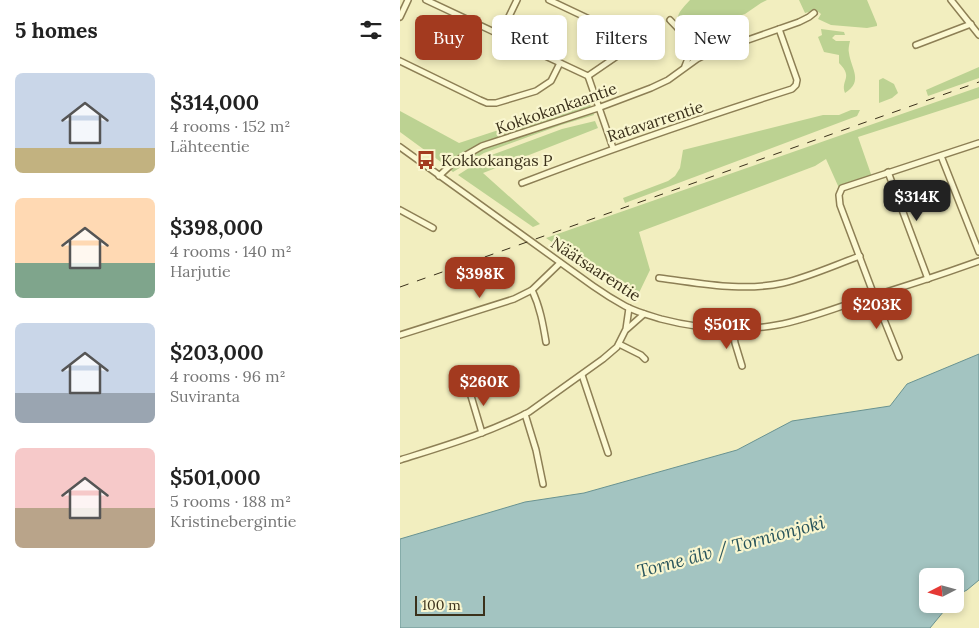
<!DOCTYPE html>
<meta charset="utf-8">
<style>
:root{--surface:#fff;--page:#f2f2f2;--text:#222;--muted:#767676;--accent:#a33a1f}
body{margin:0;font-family:Lora,serif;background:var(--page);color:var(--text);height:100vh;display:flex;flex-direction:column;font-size:19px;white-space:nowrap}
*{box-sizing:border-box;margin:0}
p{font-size:16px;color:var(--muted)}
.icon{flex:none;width:28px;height:28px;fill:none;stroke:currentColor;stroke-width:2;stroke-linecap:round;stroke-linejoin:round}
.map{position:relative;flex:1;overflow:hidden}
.drawer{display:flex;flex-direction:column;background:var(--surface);width:400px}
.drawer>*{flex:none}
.guide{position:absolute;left:15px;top:15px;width:475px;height:45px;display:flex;gap:10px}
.needle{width:32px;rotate:264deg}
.controls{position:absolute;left:519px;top:568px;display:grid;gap:10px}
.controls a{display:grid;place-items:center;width:45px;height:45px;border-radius:8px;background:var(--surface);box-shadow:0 2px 8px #0003;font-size:25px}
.scale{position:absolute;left:15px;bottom:12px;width:70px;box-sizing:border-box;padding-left:5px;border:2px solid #3b311b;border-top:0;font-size:14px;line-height:18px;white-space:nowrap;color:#3b311b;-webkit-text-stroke:4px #f9f6cf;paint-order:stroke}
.price{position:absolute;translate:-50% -42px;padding:0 11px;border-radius:10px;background:var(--accent);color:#fff;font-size:16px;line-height:32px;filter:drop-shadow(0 1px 2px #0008)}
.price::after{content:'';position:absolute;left:50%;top:30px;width:15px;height:11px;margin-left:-8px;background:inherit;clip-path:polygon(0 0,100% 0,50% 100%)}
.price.selected{background:#222;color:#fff}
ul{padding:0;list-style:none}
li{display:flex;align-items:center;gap:15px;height:125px;padding:0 15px}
li span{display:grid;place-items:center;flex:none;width:140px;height:100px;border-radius:8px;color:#555}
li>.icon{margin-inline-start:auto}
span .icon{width:60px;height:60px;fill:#fffc;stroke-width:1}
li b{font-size:21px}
h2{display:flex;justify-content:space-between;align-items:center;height:60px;padding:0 15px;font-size:21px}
.pill{padding:0 18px;border-radius:8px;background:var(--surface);box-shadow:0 2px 8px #0003;font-size:18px;line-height:45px}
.pill.selected{background:var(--accent);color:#fff}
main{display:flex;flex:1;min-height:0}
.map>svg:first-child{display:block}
.green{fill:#bcd292}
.water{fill:#a3c4c1;stroke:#699391}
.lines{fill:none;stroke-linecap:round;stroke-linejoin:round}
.minor-casing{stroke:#8d7f55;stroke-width:8}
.minor{stroke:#fcf9d3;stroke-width:5}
.rail{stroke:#3b311b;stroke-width:1;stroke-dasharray:9 9;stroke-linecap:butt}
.labels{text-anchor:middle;stroke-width:4.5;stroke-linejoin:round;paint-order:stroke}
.street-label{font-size:16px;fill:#3b311b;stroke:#f9f6cf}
.poi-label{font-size:16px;fill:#3b311b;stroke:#f9f6cf;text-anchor:start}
.water-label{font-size:18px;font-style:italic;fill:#29555c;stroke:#f9f6cf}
</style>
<main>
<section class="drawer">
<h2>5 homes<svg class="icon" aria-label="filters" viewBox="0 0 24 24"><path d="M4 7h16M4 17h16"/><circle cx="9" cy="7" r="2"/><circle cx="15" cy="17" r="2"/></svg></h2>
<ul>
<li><span style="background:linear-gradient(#c9d6e8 75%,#c2b280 0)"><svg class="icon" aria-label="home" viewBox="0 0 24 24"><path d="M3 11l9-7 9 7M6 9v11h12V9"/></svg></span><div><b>$314,000</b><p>4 rooms · 152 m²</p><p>Lähteentie</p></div></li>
<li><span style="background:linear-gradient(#ffd9b3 65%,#7fa58c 0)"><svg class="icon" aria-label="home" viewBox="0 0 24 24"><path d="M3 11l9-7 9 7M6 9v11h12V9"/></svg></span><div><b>$398,000</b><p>4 rooms · 140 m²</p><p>Harjutie</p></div></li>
<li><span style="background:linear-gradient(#c9d6e8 70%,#9aa5b1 0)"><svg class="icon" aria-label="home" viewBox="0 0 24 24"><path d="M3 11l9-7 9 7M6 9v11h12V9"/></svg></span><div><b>$203,000</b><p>4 rooms · 96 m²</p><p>Suviranta</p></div></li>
<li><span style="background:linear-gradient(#f6c9c9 60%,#b9a48a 0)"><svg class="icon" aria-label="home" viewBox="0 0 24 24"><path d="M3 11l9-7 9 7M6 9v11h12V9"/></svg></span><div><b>$501,000</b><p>5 rooms · 188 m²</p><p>Kristinebergintie</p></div></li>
</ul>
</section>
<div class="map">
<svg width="579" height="628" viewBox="0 0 579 628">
<rect width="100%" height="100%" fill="#f2eebf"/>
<g class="green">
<path d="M290,0H367L361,3L345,14L324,21L311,31L298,26L296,19L289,21L287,27L278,25C276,13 282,9 290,0Z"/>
<polygon points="399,0 467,0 477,24 477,26 467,28 431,25 418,19 421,14 416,10 405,13"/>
<path d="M421,29L444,32L445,35H435L432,38L436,41H450C449,45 448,50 449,53C451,69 464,81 445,93C440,80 454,78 439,63V55L424,52L418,37L422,35Z"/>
<polygon points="579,67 579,78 528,96 526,90"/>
<polygon points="483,78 494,84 498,93 492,98 479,103 479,80"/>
<polygon points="579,87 579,98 458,137 472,177 439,188 426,159 415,166 239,232 250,270 237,297 226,292 146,238"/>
<polygon points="189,100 191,107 81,144 52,160 45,165 0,132 0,111 59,143"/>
<polygon points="451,110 460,110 457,116 225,203 223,198 268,181 275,176 280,168 283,150 423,115 439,115"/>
<polygon points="193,111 194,115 161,125 84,153 53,172 49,169 83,148"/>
<polygon points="195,121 198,128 83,173 140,224 133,227 58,175 86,157 162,129"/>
</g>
<polygon class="water" points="579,354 579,580 567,590 555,596 555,576 528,576 528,604 548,604 544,611 530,628 0,628 0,539 125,502 184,493 337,450 392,421 490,406 507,384"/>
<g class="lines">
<g class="minor-casing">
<g id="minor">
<polyline points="26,0 188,76 213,148"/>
<path d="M149,0L221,34C226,39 228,45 223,52L188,76"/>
<polyline points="551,0 579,35"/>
<polyline points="0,17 8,0"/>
<path d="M270,20C284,34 295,46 285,66"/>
<polyline points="100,35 117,0"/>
<polyline points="516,45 571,24"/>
<polyline points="0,61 80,100 87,103 96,103 136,91 151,81 160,63"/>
<path d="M0,147L193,286C203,293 214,300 225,306C236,312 248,315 261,319C299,329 337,332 377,325C405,320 433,309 460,300C500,288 540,275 579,261"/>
<polyline points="541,156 579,252"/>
<polyline points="488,172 528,279"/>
<polyline points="39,176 54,162 82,146 198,108 251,88 268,80 297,59 305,55 399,22 409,17 414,13"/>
<path d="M122,183C211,149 301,118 392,89L396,85L397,80L379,29"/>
<polyline points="0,210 33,228"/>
<path d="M259,278C300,283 342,292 383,283C409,277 435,265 460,256"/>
<path d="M132,290C140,307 143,324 146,342"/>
<polyline points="227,329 244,314"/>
<polyline points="333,329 335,343 342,366"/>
<polyline points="0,335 114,299 132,290 160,263"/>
<polyline points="219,344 241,355 245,359"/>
<polyline points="499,357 472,290 440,205 439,195 442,188 579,143"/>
<polyline points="182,375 208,453"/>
<polyline points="68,386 82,433"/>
<polyline points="125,414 136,450 143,484"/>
<path d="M0,460C44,446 89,433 129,412L203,359L217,347L226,329L229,308"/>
</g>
</g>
<use href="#minor" class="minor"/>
<polyline class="rail" points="0,287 579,82"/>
</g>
<defs>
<g id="bus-bare" transform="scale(1.5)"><path d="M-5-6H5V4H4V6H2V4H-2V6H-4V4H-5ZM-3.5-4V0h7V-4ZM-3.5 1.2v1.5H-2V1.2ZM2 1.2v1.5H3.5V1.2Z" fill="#a33a1f" stroke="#f9f6cf" stroke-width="2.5" paint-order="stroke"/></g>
</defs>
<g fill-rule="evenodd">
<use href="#bus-bare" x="26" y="160"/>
</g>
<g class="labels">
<g class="street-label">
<text transform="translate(156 108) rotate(-19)" y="6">Kokkokankaantie</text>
<text transform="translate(255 121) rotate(-18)" y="6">Ratavarrentie</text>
<text transform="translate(196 269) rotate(33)" y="6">Näätsaarentie</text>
</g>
<g class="poi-label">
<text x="41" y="166">Kokkokangas P</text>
</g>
<g class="water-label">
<text transform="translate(331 547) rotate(-15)" y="6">Torne älv / Tornionjoki</text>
</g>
</g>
</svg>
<div class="controls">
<a><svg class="needle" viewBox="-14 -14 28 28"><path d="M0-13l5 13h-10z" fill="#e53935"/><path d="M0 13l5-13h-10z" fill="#767676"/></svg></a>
</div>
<div class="scale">100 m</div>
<b class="price selected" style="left:517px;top:222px">$314K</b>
<b class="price" style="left:80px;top:299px">$398K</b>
<b class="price" style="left:477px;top:330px">$203K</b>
<b class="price" style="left:327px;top:350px">$501K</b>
<b class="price" style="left:84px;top:407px">$260K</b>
<div class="guide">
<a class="pill selected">Buy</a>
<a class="pill">Rent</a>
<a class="pill">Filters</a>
<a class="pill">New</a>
</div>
</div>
</main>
